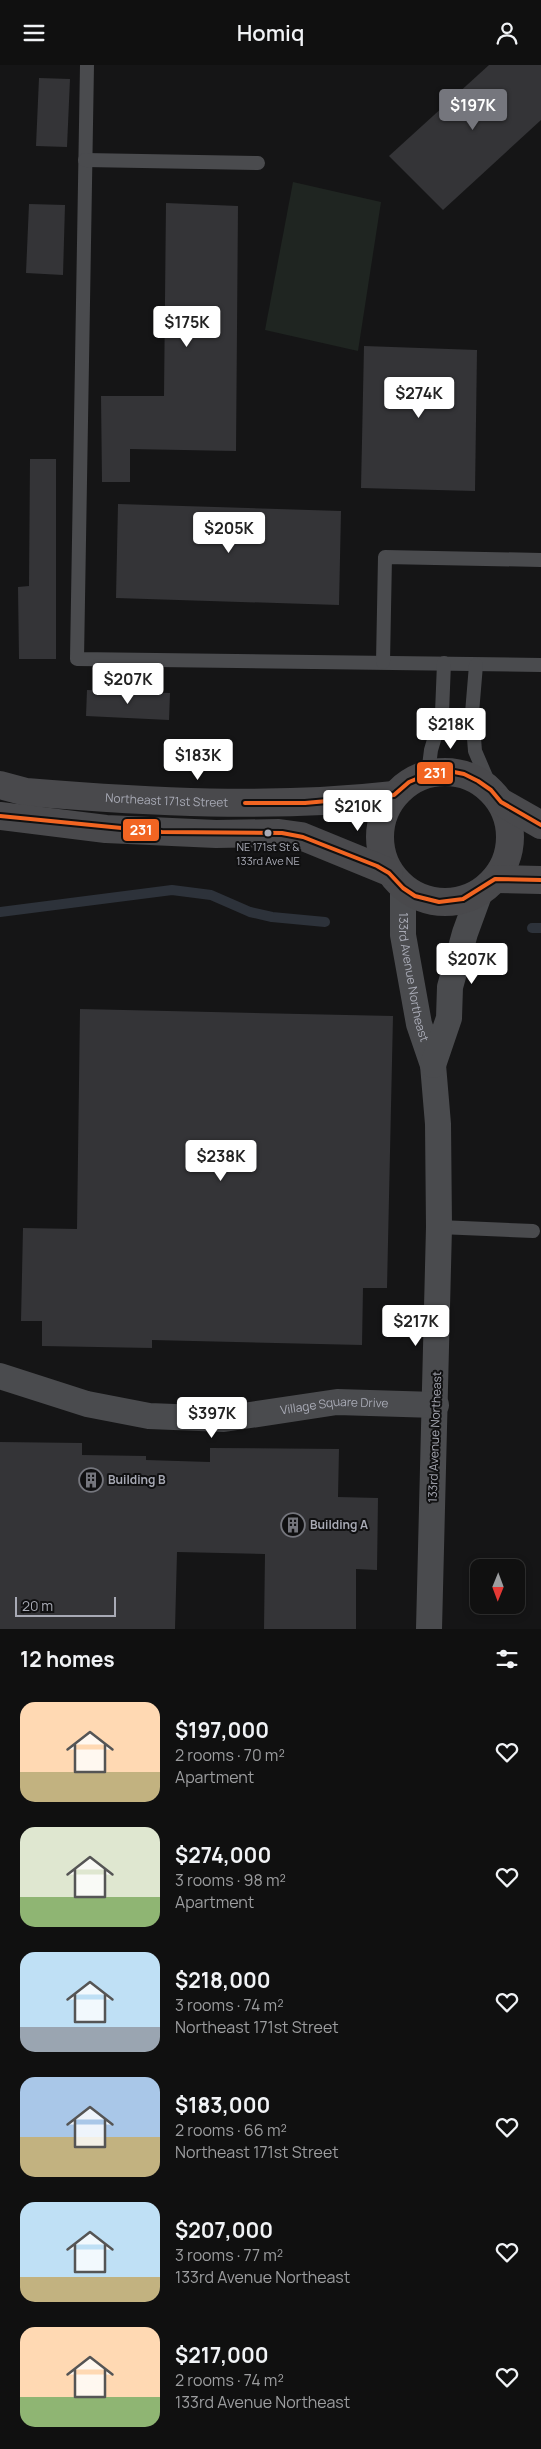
<!DOCTYPE html>
<meta charset="utf-8">
<style>
:root{--surface:#101010;--page:#1e1e1e;--text:#f1f3f6;--muted:#9c9d9f;--line:#303030;--accent:#75767d}
body{margin:0;font-family:Manrope,sans-serif;background:var(--page);color:var(--text);height:100vh;display:flex;flex-direction:column;font-size:19px;white-space:nowrap}
*{box-sizing:border-box;margin:0}
p{font-size:16px;color:var(--muted)}
.icon{flex:none;width:28px;height:28px;fill:none;stroke:currentColor;stroke-width:2;stroke-linecap:round;stroke-linejoin:round}
.map{position:relative;height:1564px;overflow:hidden}
.side{display:flex;flex-direction:column;background:var(--surface);flex:1}
.side>*{flex:none}
.needle{width:32px;rotate:181deg}
.buttons{position:absolute;left:470px;top:1494px;display:grid;gap:10px}
.buttons a{display:grid;place-items:center;width:55px;height:55px;border-radius:10px;background:var(--surface);box-shadow:0 2px 8px #0003,0 0 0 1px var(--line);font-size:25px}
.scale{position:absolute;left:15px;bottom:12px;width:101px;box-sizing:border-box;padding-left:5px;border:2px solid #a8aab5;border-top:0;font-size:14px;line-height:18px;white-space:nowrap;color:#a8aab5;-webkit-text-stroke:4px #101011;paint-order:stroke}
.price{position:absolute;translate:-50% -42px;padding:0 11px;border-radius:5px;background:#fff;color:#222;font-size:16px;line-height:32px;filter:drop-shadow(0 1px 2px #0008)}
.price::after{content:'';position:absolute;left:50%;top:30px;width:15px;height:11px;margin-left:-8px;background:inherit;clip-path:polygon(0 0,100% 0,50% 100%)}
.price.on{background:var(--accent);color:#fff}
ul{padding:0;list-style:none}
li{display:flex;align-items:center;gap:15px;height:125px;padding:0 20px}
li span{display:grid;place-items:center;flex:none;width:140px;height:100px;border-radius:15px;color:#555}
li>.icon{margin-inline-start:auto}
span .icon{width:60px;height:60px;fill:#fffc;stroke-width:1}
li b{font-size:21px}
h2{display:flex;justify-content:space-between;align-items:center;height:60px;padding:0 20px;font-size:21px}
header{display:flex;justify-content:space-between;align-items:center;height:65px;padding:0 20px;background:var(--surface);font-size:22px;font-weight:600}
.map>svg:first-child{display:block}
.green{fill:#1f2521}
.lines{fill:none;stroke-linecap:round;stroke-linejoin:round}
.stream{stroke:#2d323a;stroke-width:10}
.building{fill:#343437}
.service{stroke:#4a4b4e;stroke-width:14}
.minor{stroke:#4a4b4e;stroke-width:26}
.secondary{stroke:#49494c;stroke-width:28}
.bus-1-casing{stroke:#101011;stroke-width:8}
.bus-1{stroke:#f26522;stroke-width:4}
.bus-dot{fill:#a8aab5;stroke:#101011;stroke-width:2}
.labels{text-anchor:middle;stroke-width:4;stroke-linejoin:round;paint-order:stroke}
.bus-label{font-size:11px;fill:#a8aab5;stroke:#101011}
.street-label{font-size:12px;fill:#a8aab5;stroke:#101011}
.poi-label{font-size:12px;font-weight:bold;fill:#a8aab5;stroke:#101011;text-anchor:start}
.line-badge{stroke:#101011;stroke-width:2}
.badge-label{font-size:14px;text-anchor:middle;font-weight:bold;fill:#fff}
</style>
<header><svg class="icon" aria-label="menu" viewBox="0 0 24 24"><path d="M4 6h16M4 12h16M4 18h16"/></svg>Homiq<svg class="icon" aria-label="person" viewBox="0 0 24 24"><circle cx="12" cy="8" r="4"/><path d="M4 21q1-7 8-7t8 7"/></svg></header>
<div class="map">
<svg width="541" height="1564" viewBox="0 0 541 1564">
<rect width="100%" height="100%" fill="#151516"/>
<polygon class="green" points="293,117 381,137 358,286 265,265"/>
<g class="lines">
<g class="stream">
<polyline points="0,847 172,825 211,830 250,847 272,852 325,857"/>
<polyline points="532,863 541,863"/>
</g>
</g>
<g class="building">
<polygon points="489,0 541,0 541,55 443,145 389,91"/>
<polygon points="39,13 70,14 67,82 36,81"/>
<polygon points="166,138 238,141 236,386 130,384 130,417 102,417 101,331 164,331"/>
<polygon points="29,139 65,140 63,210 26,208"/>
<polygon points="364,281 477,285 475,426 361,423"/>
<polygon points="30,394 56,394 56,594 19,594 18,522 29,521"/>
<polygon points="118,439 341,446 339,540 116,533"/>
<polygon points="87,625 170,628 169,655 86,651"/>
<polygon points="80,944 393,951 387,1223 363,1223 362,1280 152,1275 152,1283 42,1281 42,1256 21,1256 23,1163 77,1164"/>
<polygon points="0,1377 82,1378 82,1390 146,1391 146,1395 210,1397 210,1383 339,1384 338,1432 378,1433 377,1505 356,1504 356,1564 264,1564 265,1489 177,1487 175,1564 0,1564"/>
</g>
<g class="lines">
<g class="service">
<polyline points="87,0 77,594 541,600"/>
<polyline points="85,95 258,98"/>
<polyline points="383,597 385,492 541,495"/>
<polyline points="476,600 472,648 475,686 493,728"/>
<polyline points="428,709 431,685 442,648 444,598"/>
<polyline points="439,1162 533,1166"/>
</g>
<g class="minor">
<path id="s1" d="M403,823V870L419,959L433,1000L438,1059L439,1162L429,1564"/>
<polyline points="433,1000 449,953 450,922 465,868 480,827"/>
<path id="s2" d="M0,1311L87,1339L149,1351L224,1354L337,1337L436,1340"/>
</g>
<g class="secondary">
<circle cx="445" cy="772" r="65"/>
<path id="s3" d="M0,720L26,727C148,737 271,744 394,730"/>
<polyline points="501,737 541,760"/>
<polyline points="0,751 106,764 216,769 279,768 301,771 389,807"/>
<polyline points="495,814 541,815"/>
</g>
<g class="bus-1-casing">
<g id="bus-1">
<polyline points="245,738 305,738 394,730 409,717 428,709 449,706 464,709 478,716 491,725 501,737 541,760"/>
<polyline points="0,751 162,767 282,768 303,772 377,801 389,808 403,823 415,831 439,837 463,834 495,814 541,815"/>
</g>
</g>
<use href="#bus-1" class="bus-1"/>
</g>
<defs>
<g id="building-ring" transform="scale(1.25)"><circle r="9.5" fill="#101011" stroke="#75767d" stroke-width="1.5"/><path d="M-4-6H4V6H1V3H-1V6H-4ZM-2.5-4.3h1.7v1.8h-1.7ZM.8-4.3h1.7v1.8H.8ZM-2.5-1h1.7V.8h-1.7ZM.8-1h1.7V.8H.8Z" fill="#75767d"/></g>
</defs>
<g fill-rule="evenodd">
<use href="#building-ring" x="91" y="1415"/>
<use href="#building-ring" x="293" y="1460"/>
</g>
<circle class="bus-dot" cx="268" cy="768" r="4.5"/>
<g class="labels">
<g class="bus-label">
<text x="268" y="786">NE 171st St &amp;<tspan x="268" dy="14">133rd Ave NE</tspan></text>
</g>
<g class="street-label">
<text dy="4" stroke="none"><textPath href="#s3" startOffset="168">Northeast 171st Street</textPath></text>
<text dy="4" stroke="none"><textPath href="#s1" startOffset="90">133rd Avenue Northeast</textPath></text>
<text dy="4" stroke="none"><textPath href="#s2" startOffset="341">Village Square Drive</textPath></text>
<text transform="translate(435 1372) rotate(-88)" y="4">133rd Avenue Northeast</text>
</g>
<g class="poi-label">
<text x="108" y="1419">Building B</text>
<text x="310" y="1464">Building A</text>
</g>
</g>
<g class="line-badge">
<rect x="416" y="696" width="38" height="24" rx="5" fill="#f26522"/>
<rect x="122" y="753" width="38" height="24" rx="5" fill="#f26522"/>
</g>
<g class="badge-label">
<text x="435" y="713">231</text>
<text x="141" y="770">231</text>
</g>
</svg>
<div class="buttons">
<a><svg class="needle" viewBox="-14 -14 28 28"><path d="M0-13l5 13h-10z" fill="#e53935"/><path d="M0 13l5-13h-10z" fill="#9c9d9f"/></svg></a>
</div>
<div class="scale">20 m</div>
<b class="price on" style="left:473px;top:66px">$197K</b>
<b class="price" style="left:187px;top:283px">$175K</b>
<b class="price" style="left:419px;top:354px">$274K</b>
<b class="price" style="left:229px;top:489px">$205K</b>
<b class="price" style="left:128px;top:640px">$207K</b>
<b class="price" style="left:451px;top:685px">$218K</b>
<b class="price" style="left:198px;top:716px">$183K</b>
<b class="price" style="left:358px;top:767px">$210K</b>
<b class="price" style="left:472px;top:920px">$207K</b>
<b class="price" style="left:221px;top:1117px">$238K</b>
<b class="price" style="left:416px;top:1282px">$217K</b>
<b class="price" style="left:212px;top:1374px">$397K</b>
</div>
<section class="side">
<h2>12 homes<svg class="icon" aria-label="filters" viewBox="0 0 24 24"><path d="M4 7h16M4 17h16"/><circle cx="9" cy="7" r="2"/><circle cx="15" cy="17" r="2"/></svg></h2>
<ul>
<li><span style="background:linear-gradient(#ffd9b3 70%,#c2b280 0)"><svg class="icon" aria-label="home" viewBox="0 0 24 24"><path d="M3 11l9-7 9 7M6 9v11h12V9"/></svg></span><div><b>$197,000</b><p>2 rooms · 70 m²</p><p>Apartment</p></div><svg class="icon" aria-label="heart" viewBox="0 0 24 24"><path d="M12 20l-8-8c-3-5 5-10 8-4 3-6 11-1 8 4z"/></svg></li>
<li><span style="background:linear-gradient(#dfe7d0 70%,#8fb573 0)"><svg class="icon" aria-label="home" viewBox="0 0 24 24"><path d="M3 11l9-7 9 7M6 9v11h12V9"/></svg></span><div><b>$274,000</b><p>3 rooms · 98 m²</p><p>Apartment</p></div><svg class="icon" aria-label="heart" viewBox="0 0 24 24"><path d="M12 20l-8-8c-3-5 5-10 8-4 3-6 11-1 8 4z"/></svg></li>
<li><span style="background:linear-gradient(#bfe0f5 75%,#9aa5b1 0)"><svg class="icon" aria-label="home" viewBox="0 0 24 24"><path d="M3 11l9-7 9 7M6 9v11h12V9"/></svg></span><div><b>$218,000</b><p>3 rooms · 74 m²</p><p>Northeast 171st Street</p></div><svg class="icon" aria-label="heart" viewBox="0 0 24 24"><path d="M12 20l-8-8c-3-5 5-10 8-4 3-6 11-1 8 4z"/></svg></li>
<li><span style="background:linear-gradient(#a9c7e8 60%,#c2b280 0)"><svg class="icon" aria-label="home" viewBox="0 0 24 24"><path d="M3 11l9-7 9 7M6 9v11h12V9"/></svg></span><div><b>$183,000</b><p>2 rooms · 66 m²</p><p>Northeast 171st Street</p></div><svg class="icon" aria-label="heart" viewBox="0 0 24 24"><path d="M12 20l-8-8c-3-5 5-10 8-4 3-6 11-1 8 4z"/></svg></li>
<li><span style="background:linear-gradient(#bfe0f5 75%,#c2b280 0)"><svg class="icon" aria-label="home" viewBox="0 0 24 24"><path d="M3 11l9-7 9 7M6 9v11h12V9"/></svg></span><div><b>$207,000</b><p>3 rooms · 77 m²</p><p>133rd Avenue Northeast</p></div><svg class="icon" aria-label="heart" viewBox="0 0 24 24"><path d="M12 20l-8-8c-3-5 5-10 8-4 3-6 11-1 8 4z"/></svg></li>
<li><span style="background:linear-gradient(#ffd9b3 70%,#8fb573 0)"><svg class="icon" aria-label="home" viewBox="0 0 24 24"><path d="M3 11l9-7 9 7M6 9v11h12V9"/></svg></span><div><b>$217,000</b><p>2 rooms · 74 m²</p><p>133rd Avenue Northeast</p></div><svg class="icon" aria-label="heart" viewBox="0 0 24 24"><path d="M12 20l-8-8c-3-5 5-10 8-4 3-6 11-1 8 4z"/></svg></li>
</ul>
</section>
